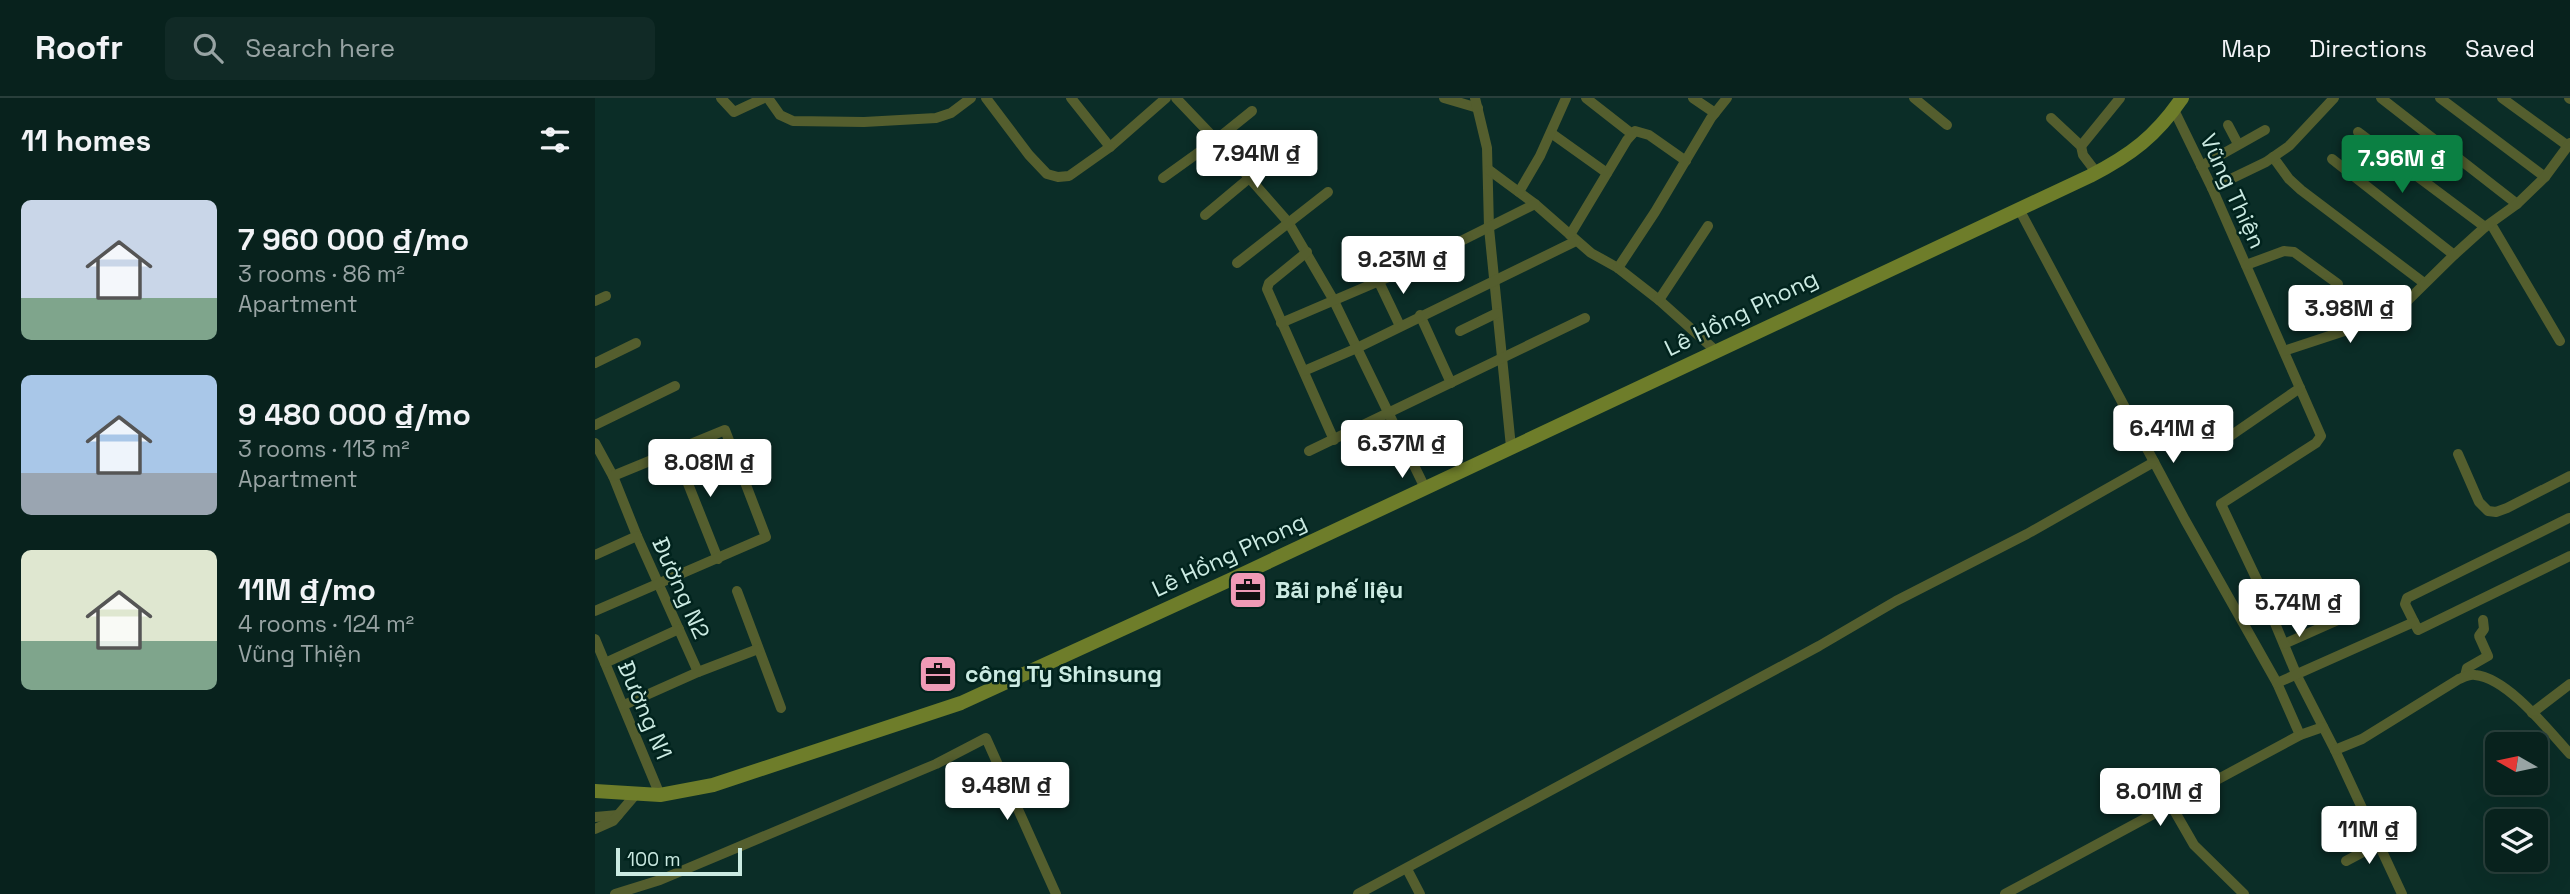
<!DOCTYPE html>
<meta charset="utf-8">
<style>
:root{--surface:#08221d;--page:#112a26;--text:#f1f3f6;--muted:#98a4a4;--line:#293f3b;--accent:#0b8043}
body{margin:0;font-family:"Space Grotesk",sans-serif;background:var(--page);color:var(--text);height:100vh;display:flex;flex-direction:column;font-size:26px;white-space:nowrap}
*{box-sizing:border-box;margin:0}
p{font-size:23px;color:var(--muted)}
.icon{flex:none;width:38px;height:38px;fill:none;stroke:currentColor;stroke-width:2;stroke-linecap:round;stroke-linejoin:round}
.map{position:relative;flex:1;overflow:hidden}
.side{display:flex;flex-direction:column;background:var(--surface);width:595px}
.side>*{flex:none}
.needle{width:46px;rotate:279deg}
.fabs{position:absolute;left:1890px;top:634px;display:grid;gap:14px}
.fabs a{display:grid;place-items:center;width:63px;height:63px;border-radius:10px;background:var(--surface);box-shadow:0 7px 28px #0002,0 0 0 2px var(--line);font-size:35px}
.scale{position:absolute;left:21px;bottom:18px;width:126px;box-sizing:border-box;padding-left:7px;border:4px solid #cbeae2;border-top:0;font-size:19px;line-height:24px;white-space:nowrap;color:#cbeae2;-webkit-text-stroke:5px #01231d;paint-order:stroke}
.price{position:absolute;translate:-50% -60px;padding:0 16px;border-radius:7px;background:#fff;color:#222;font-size:23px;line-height:46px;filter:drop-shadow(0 2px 4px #0008)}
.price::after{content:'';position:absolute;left:50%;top:42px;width:21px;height:16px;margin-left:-10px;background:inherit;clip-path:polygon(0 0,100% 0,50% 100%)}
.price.current{background:var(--accent);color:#fff}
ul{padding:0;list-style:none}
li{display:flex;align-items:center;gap:21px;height:175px;padding:0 21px}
li span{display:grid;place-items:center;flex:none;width:196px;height:140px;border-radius:10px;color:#555}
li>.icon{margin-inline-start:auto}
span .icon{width:84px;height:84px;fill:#fffc;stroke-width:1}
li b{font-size:30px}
h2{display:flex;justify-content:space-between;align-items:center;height:84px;padding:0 21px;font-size:30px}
header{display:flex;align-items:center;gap:42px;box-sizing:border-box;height:98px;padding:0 35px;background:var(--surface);border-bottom:2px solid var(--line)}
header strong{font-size:33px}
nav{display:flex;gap:38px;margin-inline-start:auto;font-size:24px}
.search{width:490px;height:63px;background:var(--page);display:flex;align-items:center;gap:18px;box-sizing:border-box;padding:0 24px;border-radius:10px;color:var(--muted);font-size:26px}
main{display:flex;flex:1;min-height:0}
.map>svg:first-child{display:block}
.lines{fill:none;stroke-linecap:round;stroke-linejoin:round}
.street{stroke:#545e2e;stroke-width:10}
.secondary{stroke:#6e7d2a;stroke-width:14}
.labels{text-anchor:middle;stroke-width:5;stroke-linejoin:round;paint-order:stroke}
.street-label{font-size:23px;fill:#cbeae2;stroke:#01231d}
.poi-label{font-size:23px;font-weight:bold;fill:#cbeae2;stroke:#01231d;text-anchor:start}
</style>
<header>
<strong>Roofr</strong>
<div class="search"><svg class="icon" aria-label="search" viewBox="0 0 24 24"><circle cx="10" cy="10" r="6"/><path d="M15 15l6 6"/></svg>Search here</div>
<nav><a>Map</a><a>Directions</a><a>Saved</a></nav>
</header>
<main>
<section class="side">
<h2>11 homes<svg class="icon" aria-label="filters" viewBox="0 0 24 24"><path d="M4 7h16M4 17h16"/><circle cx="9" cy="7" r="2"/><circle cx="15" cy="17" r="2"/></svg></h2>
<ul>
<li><span style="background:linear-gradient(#c9d6e8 70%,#7fa58c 0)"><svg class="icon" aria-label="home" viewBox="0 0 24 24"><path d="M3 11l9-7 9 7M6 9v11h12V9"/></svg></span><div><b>7 960 000 ₫/mo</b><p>3 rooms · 86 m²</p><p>Apartment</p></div></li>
<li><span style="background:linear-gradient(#a9c7e8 70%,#9aa5b1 0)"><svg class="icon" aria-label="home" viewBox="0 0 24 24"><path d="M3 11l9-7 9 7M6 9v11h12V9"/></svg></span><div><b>9 480 000 ₫/mo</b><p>3 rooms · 113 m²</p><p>Apartment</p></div></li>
<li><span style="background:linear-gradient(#dfe7d0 65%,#7fa58c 0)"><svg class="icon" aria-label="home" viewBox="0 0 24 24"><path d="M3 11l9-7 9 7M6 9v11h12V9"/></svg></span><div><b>11M ₫/mo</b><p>4 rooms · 124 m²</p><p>Vũng Thiện</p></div></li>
</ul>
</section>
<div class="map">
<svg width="1975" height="796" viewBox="0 0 1975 796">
<rect width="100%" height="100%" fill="#0b2d27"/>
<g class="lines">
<g class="street">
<polyline points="126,0 139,14 169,0"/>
<polyline points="173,0 185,17 198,23 269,24 341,20 356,15 376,0"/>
<polyline points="391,0 434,57 452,76 463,79 474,78 515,49 571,0"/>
<polyline points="476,0 515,49"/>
<polyline points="581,0 621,42 693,124 738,201 830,390"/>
<polyline points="849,0 883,10"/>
<polyline points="880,0 892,50 894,130 916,349"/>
<polyline points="991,0 1037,36"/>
<polyline points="1098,0 1120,15"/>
<polyline points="1319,0 1352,27"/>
<polyline points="1786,0 1922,106"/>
<polyline points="1845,0 1950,79"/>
<polyline points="1907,0 1973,48"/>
<polyline points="1974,0 1975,1"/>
<polyline points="1579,12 1617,90 1726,338 1721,345 1626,406 1662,482 1702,578 1740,652 1807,796"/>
<polyline points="1456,20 1486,48 1488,57 1501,74"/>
<polyline points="1633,27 1643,46"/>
<polyline points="1763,34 1890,129"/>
<polyline points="956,35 1012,75"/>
<polyline points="1486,48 1525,0"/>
<polyline points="1678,59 1694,81 1706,92 1829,185"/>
<polyline points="1737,61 1859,157"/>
<polyline points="1606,68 1670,32"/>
<polyline points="894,72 940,106 996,155 1023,170 1064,202 1121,253"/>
<polyline points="568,80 621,42 657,13"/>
<polyline points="1617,90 1671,64 1694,48 1739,0"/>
<polyline points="924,94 945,58 971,0"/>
<polyline points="1424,111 1590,422 1682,585 1705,637"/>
<polyline points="610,117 696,45"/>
<polyline points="1896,126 1965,243"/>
<polyline points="975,137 1032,42 1040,33 1054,37 1091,63"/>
<polyline points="712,154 674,185 672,191 739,342"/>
<polyline points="642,165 733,94"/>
<polyline points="1651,167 1689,153 1699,154 1743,186"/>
<polyline points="1023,170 1060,114 1116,20 1132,0"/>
<polyline points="783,182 805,228"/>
<polyline points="1064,202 1113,128"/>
<polyline points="0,203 11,198"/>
<polyline points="825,217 856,285"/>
<polyline points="686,225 796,178 940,106"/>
<polyline points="865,233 902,215"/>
<polyline points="1689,253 1798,217 1859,157 1890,129 1922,106 1950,79 1975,45"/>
<polyline points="0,265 41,245"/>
<polyline points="709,273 762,250 981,143"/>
<polyline points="0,327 80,288"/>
<polyline points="1628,343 1705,290"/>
<polyline points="0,345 18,378 42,438 103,574"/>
<polyline points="80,353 123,461"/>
<polyline points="714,353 990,220"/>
<polyline points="1863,356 1884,404 1893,413 1901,414 1912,410 1975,378"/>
<polyline points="1974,420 1812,500 1810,506 1823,532 1975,458"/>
<polyline points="0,457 42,438"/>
<polyline points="142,493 186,610"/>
<polyline points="0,513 171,439 130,332 18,378"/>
<polyline points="0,541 65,697"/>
<polyline points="1689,546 1743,522"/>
<polyline points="10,565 84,531"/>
<polyline points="1870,578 1872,570 1893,558 1884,538 1889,531 1888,522"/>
<polyline points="1682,585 1819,524"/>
<polyline points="29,607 103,574 163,551"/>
<polyline points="1937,615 1975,586"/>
<path d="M1740,652L1767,641L1864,581C1869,579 1874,576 1880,577C1913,580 1954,633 1975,656"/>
<polyline points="1576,707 1599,747 1649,796"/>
<polyline points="0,719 23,717"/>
<polyline points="0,731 18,723 41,696"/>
<polyline points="1751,763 1783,746"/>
<polyline points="812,771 825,796"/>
<polyline points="20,796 65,782 341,666 391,640 461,796"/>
<polyline points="763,796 1224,548 1301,503 1432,436 1559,364"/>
<polyline points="1410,796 1705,637 1728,629"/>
</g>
<path class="secondary" d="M0,693L65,697L118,687L366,605L639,480L1495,78C1536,57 1561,38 1587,0"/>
</g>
<defs>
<g id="office-square" transform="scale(2.0125)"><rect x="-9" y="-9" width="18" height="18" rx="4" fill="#f09ab6" stroke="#01231d"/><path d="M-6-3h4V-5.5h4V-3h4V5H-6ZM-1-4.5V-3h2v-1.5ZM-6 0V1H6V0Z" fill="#111"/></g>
</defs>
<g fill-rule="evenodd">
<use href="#office-square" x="653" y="492"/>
<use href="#office-square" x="343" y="576"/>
</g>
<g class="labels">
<g class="street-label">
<text transform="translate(1638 93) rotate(65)" y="8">Vũng Thiện</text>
<text transform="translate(1146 215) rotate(-26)" y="8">Lê Hồng Phong</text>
<text transform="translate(634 457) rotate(-25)" y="8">Lê Hồng Phong</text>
<text transform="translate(86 490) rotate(66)" y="8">Đường N2</text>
<text transform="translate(50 612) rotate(67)" y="8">Đường N1</text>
</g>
<g class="poi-label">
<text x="680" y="500">Bãi phế liệu</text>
<text x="370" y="584">công Ty Shinsung</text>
</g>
</g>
</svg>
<div class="fabs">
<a><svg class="needle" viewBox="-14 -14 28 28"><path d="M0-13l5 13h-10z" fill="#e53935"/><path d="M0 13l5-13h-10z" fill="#98a4a4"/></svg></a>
<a><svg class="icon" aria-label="layers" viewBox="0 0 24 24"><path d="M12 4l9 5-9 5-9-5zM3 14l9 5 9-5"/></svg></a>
</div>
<div class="scale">100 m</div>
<b class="price" style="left:662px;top:92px">7.94M ₫</b>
<b class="price current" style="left:1807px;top:97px">7.96M ₫</b>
<b class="price" style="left:808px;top:198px">9.23M ₫</b>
<b class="price" style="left:1755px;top:247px">3.98M ₫</b>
<b class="price" style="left:1578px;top:367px">6.41M ₫</b>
<b class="price" style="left:807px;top:382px">6.37M ₫</b>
<b class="price" style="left:115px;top:401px">8.08M ₫</b>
<b class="price" style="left:1704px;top:541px">5.74M ₫</b>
<b class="price" style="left:412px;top:724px">9.48M ₫</b>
<b class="price" style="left:1565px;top:730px">8.01M ₫</b>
<b class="price" style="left:1774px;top:768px">11M ₫</b>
</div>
</main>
